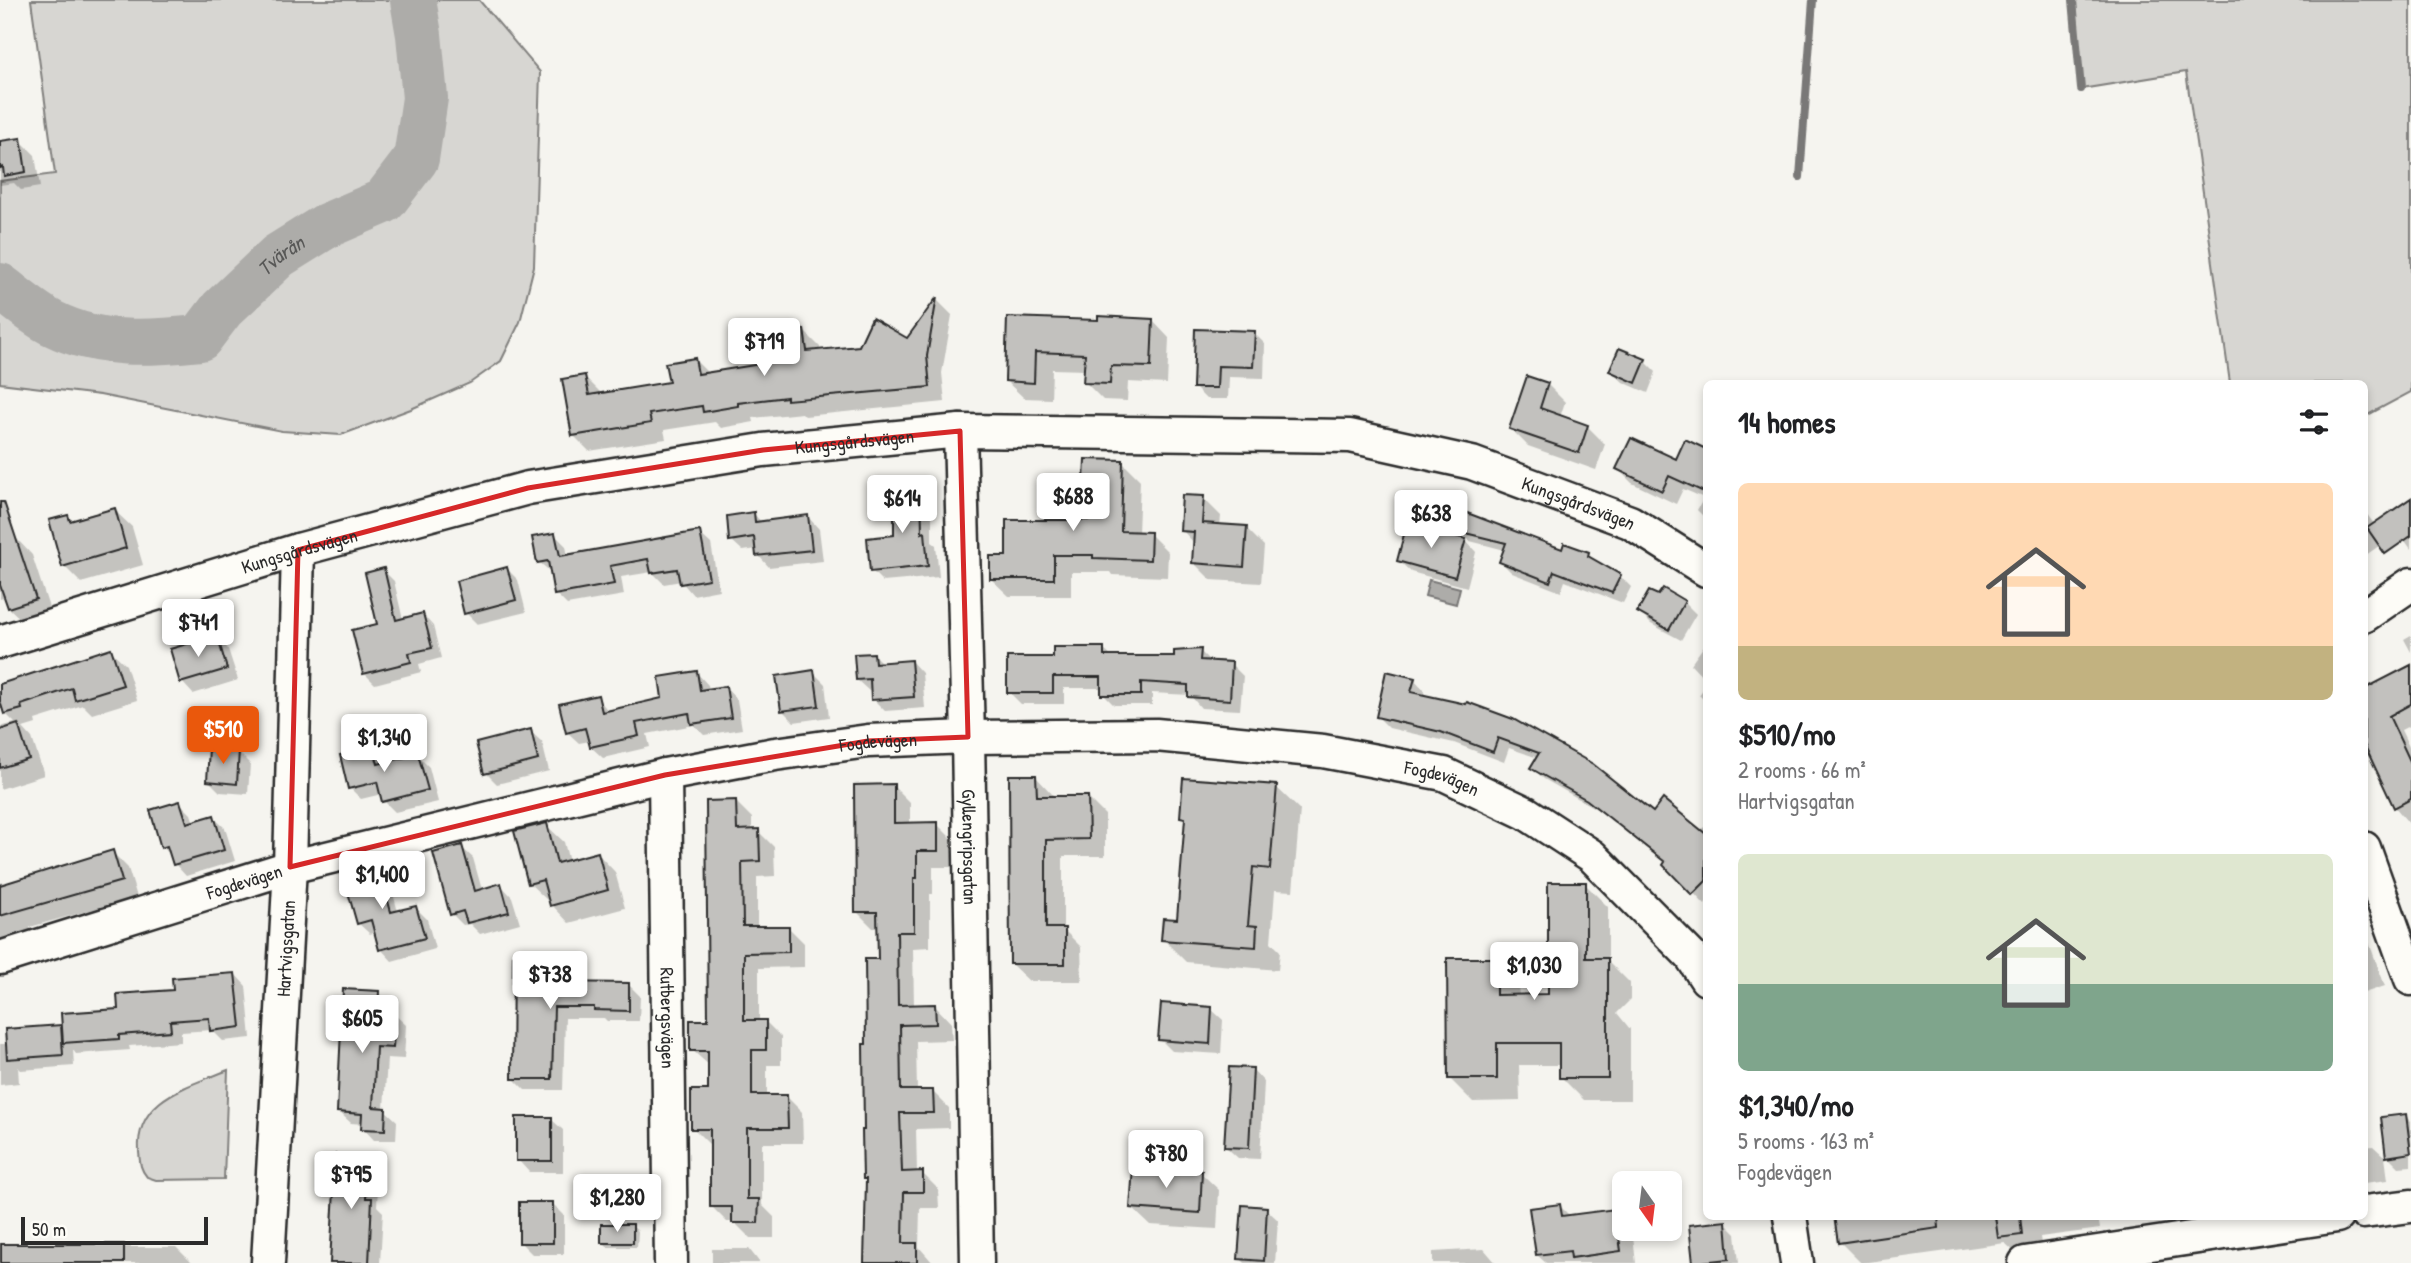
<!DOCTYPE html>
<meta charset="utf-8">
<style>
:root{--surface:#fff;--page:#f2f2f2;--text:#202124;--muted:#757577;--accent:#ea580c}
body{margin:0;font-family:"Patrick Hand",sans-serif;background:var(--page);color:var(--text);height:100vh;display:flex;flex-direction:column;font-size:26px;white-space:nowrap}
*{box-sizing:border-box;margin:0}
p{font-size:23px;color:var(--muted)}
.icon{flex:none;width:38px;height:38px;fill:none;stroke:currentColor;stroke-width:2;stroke-linecap:round;stroke-linejoin:round}
.map{position:relative;flex:1;overflow:hidden}
.details{position:absolute;left:1703px;top:380px;width:665px;height:840px;display:flex;flex-direction:column;background:var(--surface);border-radius:10px;box-shadow:0 4px 10px #0003}
.details>*{flex:none}
.needle{width:46px;rotate:166deg}
.tools{position:absolute;left:1612px;top:1171px;display:grid;gap:14px}
.tools a{display:grid;place-items:center;width:70px;height:70px;border-radius:10px;background:var(--surface);box-shadow:0 4px 10px #0003;font-size:35px}
.scale{position:absolute;left:21px;bottom:18px;width:187px;box-sizing:border-box;padding-left:7px;border:4px solid #2b2b2b;border-top:0;font-size:19px;line-height:24px;white-space:nowrap;color:#2b2b2b;-webkit-text-stroke:5px #fdfcf7;paint-order:stroke}
.price{position:absolute;translate:-50% -60px;padding:0 16px;border-radius:7px;background:#fff;color:#222;font-size:23px;line-height:46px;filter:drop-shadow(0 2px 4px #0008)}
.price::after{content:'';position:absolute;left:50%;top:42px;width:21px;height:16px;margin-left:-10px;background:inherit;clip-path:polygon(0 0,100% 0,50% 100%)}
.price.selected{background:var(--accent);color:#fff}
ul{padding:0;list-style:none}
li{display:grid;align-content:center;gap:14px;height:371px;padding:0 35px}
li span{display:grid;place-items:center;height:217px;border-radius:10px;color:#555}
li>.icon{margin-inline-start:auto}
span .icon{width:126px;height:126px;fill:#fffc;stroke-width:1}
li b{font-size:30px}
h2{display:flex;justify-content:space-between;align-items:center;height:84px;padding:0 35px;font-size:30px}
.map>svg:first-child{display:block}
.green{fill:#d7d6d2;stroke:#81807e;stroke-width:2}
.water{fill:#adaca9;stroke:#797877;stroke-width:2}
.shadow{fill:#0003}
.lines{fill:none;stroke-linecap:round;stroke-linejoin:round}
.stream{stroke:#797877;stroke-width:8}
.river{stroke:#adaca9;stroke-width:46}
.building{fill:#c2c1be;stroke:#2b2b2b;stroke-width:2}
.minor-casing{stroke:#2b2b2b;stroke-width:37}
.minor{stroke:#fdfcf7;stroke-width:32}
.marked{fill:none;stroke:#d62828;stroke-width:5;stroke-linejoin:round}
.labels{text-anchor:middle;stroke-width:6;stroke-linejoin:round;paint-order:stroke}
.street-label{font-size:19px;fill:#2b2b2b;stroke:#fdfcf7}
.water-label{font-size:21px;font-style:italic;fill:#585857;stroke:#fdfcf7}
</style>
<div class="map">
<svg width="2411" height="1263" viewBox="0 0 2411 1263">
<rect width="100%" height="100%" fill="#f5f4ef"/>
<filter id="ink" filterUnits="userSpaceOnUse"><feTurbulence type="fractalNoise" baseFrequency=".0143" numOctaves="2"/><feDisplacementMap in="SourceGraphic" scale="14" xChannelSelector="R" yChannelSelector="G"/><feConvolveMatrix kernelMatrix="1 2 1 2 8 2 1 2 1" color-interpolation-filters="sRGB"/></filter>
<g filter="url(#ink)">
<g class="green">
<polygon points="31,0 479,0 540,72 534,266 520,322 501,361 470,383 411,409 341,435 282,431 100,395 0,383 0,181 55,174"/>
<polygon points="2073,0 2411,0 2411,392 2364,417 2364,383 2230,383 2186,72 2081,89"/>
<path d="M228,1070L224,1179L156,1180L147,1177C140,1169 140,1162 139,1152C135,1098 188,1087 228,1070Z"/>
</g>
<polygon class="water" points="1429,580 1460,588 1456,604 1425,596"/>
<g class="shadow">
<polygon points="20,140 35,155 40,187 21,190 14,183 0,185 0,143"/>
<polygon points="937,300 952,315 942,373 945,402 805,416 802,413 753,418 754,422 721,428 715,422 664,430 666,439 589,451 573,435 585,377 601,393 671,383 695,360 709,374 769,364 804,331 820,347 820,351 908,340"/>
<polygon points="1009,319 1100,322 1152,320 1169,338 1167,384 1128,382 1127,401 1103,400 1085,382 1086,370 1052,369 1051,399 1024,398 1006,381"/>
<polygon points="1254,333 1265,344 1264,378 1229,377 1228,399 1206,399 1194,387"/>
<polygon points="1645,361 1656,372 1648,393 1623,382 1611,371"/>
<polygon points="1528,378 1548,385 1565,402 1560,417 1588,427 1605,444 1596,470 1528,446 1511,429"/>
<polygon points="1678,457 1706,473 1706,519 1697,510 1704,498 1683,489 1676,504 1632,483 1618,469 1677,461"/>
<polygon points="1122,462 1140,480 1138,534 1150,534 1168,552 1167,577 1112,575 1110,572 1071,572 1071,596 1009,596 991,579 1008,557 1096,522 1097,492 1086,481"/>
<polygon points="921,488 932,500 932,542 936,545 939,577 883,582 872,571 895,537"/>
<polygon points="1203,498 1221,516 1220,526 1246,528 1264,546 1261,583 1211,580 1194,563 1195,544 1182,530"/>
<polygon points="2411,500 2411,549 2387,516"/>
<polygon points="114,510 132,527 143,565 81,583 64,566 68,517 73,522"/>
<polygon points="2364,510 2386,541 2366,555 2364,553"/>
<polygon points="754,514 762,523 808,517 819,529 823,561 769,567 758,555 757,549 743,551 731,540"/>
<polygon points="1459,530 1563,551 1588,554 1599,565 1620,576 1631,587 1623,603 1565,581 1561,592 1512,573 1501,562 1505,550 1470,541"/>
<polygon points="699,533 711,544 719,590 693,595 681,581 664,584 652,572 621,577 624,595 567,605 556,594 552,573 539,562 555,535 566,546 568,557"/>
<polygon points="15,537 32,555 52,617 27,625 9,608 6,597 0,599 0,538"/>
<polygon points="1465,540 1476,552 1467,587 1411,572 1399,561"/>
<polygon points="507,569 518,580 526,612 477,624 466,613"/>
<polygon points="383,570 394,581 403,620 423,615 433,626 441,658 419,664 421,672 375,684 364,673 379,626"/>
<polygon points="1684,602 1696,614 1681,640 1651,624 1639,612"/>
<polygon points="2411,635 2411,652 2404,639"/>
<polygon points="217,637 228,649 238,680 193,694 182,682"/>
<polygon points="1706,643 1706,680 1691,664"/>
<polygon points="1103,649 1112,657 1175,658 1200,651 1212,663 1231,664 1243,676 1240,710 1201,708 1190,695 1152,693 1152,705 1114,705 1103,694 1103,688 1064,688 1064,704 1021,704 1009,692 1054,659"/>
<polygon points="110,650 126,665 137,700 92,714 83,705 35,720 36,724 23,728 32,738 44,775 0,789 0,727 15,723 5,713 0,686"/>
<polygon points="873,654 883,664 911,661 922,673 925,708 885,711 873,699 872,691 869,691 857,680"/>
<polygon points="2411,667 2411,725 2401,730 2411,751 2411,826 2395,807 2364,743"/>
<polygon points="813,672 825,684 829,717 794,722 783,711"/>
<polygon points="697,673 708,685 709,691 726,688 737,700 742,729 704,735 694,725 647,734 650,747 603,758 591,747 590,741 579,743 567,732 597,697 609,712 664,699"/>
<polygon points="1414,679 1425,691 1424,697 1467,707 1654,814 1700,831 1704,827 1706,829 1706,903 1705,905 1666,864 1600,811 1544,779 1532,768 1538,758 1509,748 1504,762 1454,743 1389,728 1377,716"/>
<polygon points="1706,685 1706,702 1699,695"/>
<polygon points="530,731 542,742 549,771 497,784 486,773"/>
<polygon points="373,749 385,764 418,756 429,767 438,802 395,812 384,801 382,794 361,799 350,788"/>
<polygon points="238,752 250,764 248,794 220,792 209,781"/>
<polygon points="1036,777 1053,795 1053,798 1088,798 1105,815 1105,856 1063,856 1063,929 1081,947 1082,981 1029,981 1011,964"/>
<polygon points="893,786 910,803 910,824 937,824 954,841 954,867 933,867 933,894 930,894 930,947 913,948 914,1007 935,1006 951,1023 952,1040 916,1041 917,1092 933,1092 949,1108 949,1128 916,1129 917,1173 922,1173 938,1189 939,1208 920,1208 919,1247 933,1263 866,1263 868,1045 880,961 879,928 873,928 856,911"/>
<polygon points="1276,787 1300,810 1293,891 1275,890 1271,942 1280,951 1278,970 1186,962 1163,939 1179,921 1187,822 1182,817"/>
<polygon points="736,802 752,818 752,831 758,831 774,847 775,876 757,877 757,928 788,927 804,943 804,967 759,968 759,1021 765,1021 781,1037 781,1065 767,1065 767,1097 786,1096 802,1112 803,1143 762,1143 762,1205 774,1217 774,1238 750,1238 734,1222 727,1222 711,1206 712,1144 709,1144 693,1128 710,1092 710,1066 692,1050 710,1022"/>
<polygon points="180,803 191,814 194,823 213,817 225,828 235,861 186,876 175,864 172,857 163,847"/>
<polygon points="546,825 564,842 569,862 598,854 615,872 625,908 569,923 552,905 550,899 547,900 529,883"/>
<polygon points="461,847 473,858 482,890 501,885 512,897 520,923 480,934 470,924 463,925 452,914"/>
<polygon points="112,852 128,868 137,897 30,927 31,930 0,940 0,883 5,882 8,884"/>
<polygon points="378,871 390,882 398,912 416,908 427,919 435,949 392,961 381,949 376,932 370,934 358,923"/>
<polygon points="1585,884 1608,907 1608,961 1630,983 1630,1000 1617,1013 1630,1029 1630,1100 1584,1100 1561,1077 1561,1065 1519,1065 1520,1101 1473,1102 1449,1078 1495,959 1518,983 1519,997 1550,996"/>
<polygon points="2364,929 2385,986 2364,993"/>
<polygon points="550,957 561,968 561,974 568,984 628,984 640,996 639,1021 607,1021 604,1018 565,1018 563,1090 525,1090 513,1078"/>
<polygon points="235,974 246,986 251,1038 223,1041 212,1030 181,1032 181,1042 129,1046 130,1050 76,1054 73,1050 74,1066 21,1070 18,1067 19,1083 0,1085 0,1044 5,1044 8,1047 60,1026 64,1030 175,992"/>
<polygon points="378,993 390,1004 389,1014 394,1014 406,1025 404,1059 387,1058 384,1109 397,1121 396,1140 374,1140 363,1128 363,1124 351,1123 339,1112"/>
<polygon points="1211,1009 1223,1020 1221,1054 1172,1051 1160,1039"/>
<polygon points="1253,1070 1264,1082 1260,1159 1238,1158 1226,1147"/>
<polygon points="2405,1115 2411,1121 2411,1166 2399,1167 2388,1156"/>
<polygon points="551,1119 563,1130 563,1172 529,1172 518,1160"/>
<polygon points="2373,1146 2385,1157 2388,1180 2364,1183 2364,1147"/>
<polygon points="367,1157 379,1169 377,1206 383,1212 380,1263 331,1263"/>
<polygon points="1201,1173 1219,1190 1217,1229 1150,1225 1132,1208"/>
<polygon points="553,1204 564,1215 564,1254 532,1254 521,1243"/>
<polygon points="1560,1206 1571,1217 1614,1211 1624,1221 1624,1228 1632,1228 1636,1263 1546,1263 1537,1255"/>
<polygon points="1266,1209 1278,1220 1275,1263 1245,1263 1240,1258"/>
<polygon points="1836,1216 2098,1216 2100,1229 2040,1237 2043,1256 2022,1259 2005,1243 1861,1263 1840,1242"/>
<polygon points="1725,1223 1736,1234 1739,1263 1695,1263"/>
<polygon points="632,1226 638,1231 637,1247 608,1247 603,1242"/>
<polygon points="0,1247 176,1247 192,1263 0,1263"/>
<polygon points="712,1249 749,1249 760,1263 712,1263"/>
<polygon points="1484,1249 1496,1263 1433,1263 1433,1252"/>
</g>
<g class="lines">
<g class="stream">
<polyline points="2073,0 2081,89"/>
<polyline points="1800,177 1813,0"/>
</g>
<path class="river" id="s1" d="M0,286C17,299 35,315 54,324C100,347 151,343 200,338L222,309L278,256L326,226L384,201L416,159L425,98L419,35L413,0"/>
</g>
<g class="building">
<polygon points="21,138 26,172 4,176 3,167 0,168 0,141"/>
<polygon points="937,297 927,356 930,387 787,400 787,397 738,403 738,406 703,412 702,406 649,414 651,423 572,436 562,379 585,375 589,395 669,382 665,363 695,358 698,374 767,363 764,333 804,329 807,351 859,346 872,318 907,338"/>
<polygon points="1098,316 1153,319 1151,367 1111,366 1110,384 1083,383 1085,354 1035,352 1034,383 1005,381 1007,317 1098,320"/>
<polygon points="1195,329 1255,331 1253,367 1218,366 1217,388 1193,388"/>
<polygon points="1619,348 1646,359 1636,383 1609,371"/>
<polygon points="1527,376 1548,383 1540,408 1588,425 1579,453 1509,429"/>
<polygon points="1631,438 1676,459 1685,439 1706,449 1706,493 1669,476 1662,491 1616,469"/>
<polygon points="1085,459 1123,460 1121,531 1151,532 1150,560 1093,558 1093,555 1054,555 1054,579 990,579 990,556 1006,556 1006,520 1094,520 1095,482 1084,481"/>
<polygon points="894,486 921,486 922,533 925,532 928,566 870,572 867,538 894,535"/>
<polygon points="1182,495 1204,496 1202,523 1247,526 1244,567 1192,563 1194,532 1180,531"/>
<polygon points="2411,498 2411,536 2385,554 2367,528"/>
<polygon points="0,502 4,502 36,599 8,608 0,585"/>
<polygon points="115,508 126,548 62,567 49,520 68,515 70,521"/>
<polygon points="1462,511 1562,549 1564,543 1589,552 1588,556 1621,575 1612,593 1554,571 1550,582 1499,562 1506,543 1457,531"/>
<polygon points="754,512 755,522 808,515 812,550 756,556 754,537 729,541 727,516"/>
<polygon points="1407,523 1466,539 1455,577 1397,561"/>
<polygon points="700,531 709,579 680,584 677,569 651,573 648,559 610,566 614,584 554,595 548,561 537,563 532,537 555,533 560,556"/>
<polygon points="507,567 516,600 464,614 456,581"/>
<polygon points="384,568 396,620 423,613 432,648 409,653 411,662 363,674 352,630 377,624 365,573"/>
<polygon points="1663,588 1685,601 1669,630 1637,612 1649,591 1658,595"/>
<polygon points="217,635 227,669 180,683 170,649"/>
<polygon points="1053,647 1104,647 1104,656 1174,656 1174,651 1201,649 1200,660 1232,662 1230,700 1188,697 1188,685 1141,682 1141,695 1101,695 1101,677 1053,677 1053,693 1007,693 1007,657 1053,657"/>
<polygon points="111,648 123,685 75,700 72,688 21,705 22,709 4,714 0,701 0,684"/>
<polygon points="874,653 875,663 911,660 914,697 871,700 870,679 856,680 854,654"/>
<polygon points="2411,665 2411,704 2389,716 2411,763 2411,799 2394,808 2364,744 2364,689"/>
<polygon points="814,670 819,706 781,711 776,676"/>
<polygon points="697,671 700,690 726,686 731,718 691,724 689,713 636,723 639,736 590,747 585,728 566,733 559,704 598,695 602,712 662,698 659,677"/>
<polygon points="1386,671 1415,678 1411,692 1466,704 1467,702 1513,719 1593,764 1653,812 1663,799 1706,834 1706,881 1692,895 1663,865 1665,862 1587,800 1530,768 1539,753 1498,738 1493,752 1441,732 1376,717"/>
<polygon points="18,724 29,759 0,768 0,730"/>
<polygon points="531,729 538,760 484,774 476,743"/>
<polygon points="373,747 378,764 418,754 428,790 382,802 377,782 348,789 340,755"/>
<polygon points="209,748 239,750 237,784 207,781"/>
<polygon points="1009,775 1036,775 1037,796 1088,796 1089,839 1046,840 1046,928 1065,928 1065,964 1010,964"/>
<polygon points="1183,778 1277,785 1270,869 1253,867 1248,925 1257,926 1256,947 1161,940 1163,918 1177,919 1185,818 1180,817"/>
<polygon points="894,784 894,823 938,822 938,851 917,851 917,878 914,878 914,932 897,932 898,1005 935,1004 936,1024 900,1025 901,1090 933,1090 934,1113 900,1113 902,1172 923,1171 923,1192 904,1192 903,1243 917,1243 917,1263 864,1263 866,1179 863,1179 862,1130 864,1130 863,1044 866,1044 865,959 878,959 877,912 855,912 854,785"/>
<polygon points="736,800 737,830 759,829 760,861 742,862 743,926 789,926 789,952 744,953 744,1020 766,1020 766,1050 752,1050 752,1095 787,1095 788,1128 747,1128 747,1199 759,1199 758,1223 732,1223 732,1207 710,1207 710,1129 691,1129 691,1090 708,1090 708,1051 690,1051 690,1020 708,1020 706,801"/>
<polygon points="180,801 187,823 214,815 224,850 173,865 167,846 161,848 150,810"/>
<polygon points="547,823 557,863 598,852 608,890 550,906 543,880 528,884 514,831"/>
<polygon points="462,845 475,891 501,883 509,912 467,923 463,911 450,915 433,853"/>
<polygon points="113,850 122,881 0,916 0,885"/>
<polygon points="379,869 391,912 416,906 425,938 379,950 371,920 357,924 344,878"/>
<polygon points="1548,882 1586,882 1586,958 1608,958 1608,1078 1559,1078 1559,1043 1497,1043 1497,1079 1448,1079 1447,958 1496,958 1496,995 1548,994"/>
<polygon points="513,955 550,955 551,968 557,968 557,982 629,983 629,1011 594,1010 594,1007 554,1007 552,1079 512,1079"/>
<polygon points="235,973 241,1027 210,1031 209,1018 170,1021 171,1031 119,1035 119,1039 63,1043 61,1013 118,1009 117,994 173,990 172,978"/>
<polygon points="343,989 379,991 378,1011 395,1012 393,1048 376,1047 373,1107 386,1108 385,1130 361,1129 362,1114 337,1112"/>
<polygon points="1161,1003 1212,1007 1210,1044 1158,1040"/>
<polygon points="61,1025 63,1055 7,1059 5,1029"/>
<polygon points="1229,1067 1253,1068 1249,1148 1224,1147"/>
<polygon points="2406,1114 2411,1153 2386,1157 2381,1117"/>
<rect x="516" y="1117" width="36" height="44"/>
<polygon points="336,1154 368,1156 366,1198 372,1198 369,1263 330,1263"/>
<polygon points="1133,1167 1202,1171 1200,1213 1130,1208"/>
<rect x="519" y="1202" width="34" height="41"/>
<polygon points="1560,1204 1562,1216 1615,1209 1621,1251 1571,1258 1570,1251 1536,1255 1529,1208"/>
<polygon points="1242,1205 1267,1207 1264,1261 1238,1259"/>
<polygon points="1834,1216 1938,1216 1939,1228 1838,1243"/>
<polygon points="1995,1216 2020,1216 2022,1235 1998,1238"/>
<polygon points="1726,1221 1729,1259 1693,1263 1689,1225"/>
<rect x="601" y="1224" width="32" height="19"/>
<rect x="1" y="1244" width="123" height="19"/>
</g>
<g class="lines">
<g class="minor-casing">
<g id="minor">
<path id="s2" d="M960,431L968,737L977,1263"/>
<polyline points="2364,616 2411,584"/>
<path id="s3" d="M0,642L298,550L528,488L763,450L960,431L1350,436L1472,463L1630,522L1706,570"/>
<path id="s4" d="M665,775L671,1263"/>
<polyline points="2364,848 2411,979"/>
<path id="s5" d="M0,958L290,867L665,775L775,754L868,741L968,737L1156,735L1323,751L1444,774L1526,813L1592,856L1691,956L1706,979"/>
<polyline points="2364,1212 2411,1206"/>
<polyline points="1790,1216 1797,1263"/>
<path id="s6" d="M268,1263L290,867L298,550"/>
<polyline points="2025,1263 2337,1216"/>
</g>
</g>
<use href="#minor" class="minor"/>
</g>
</g>
<path class="marked" d="M960,431L968,737L868,741L665,775L290,867L298,550L528,488L763,450Z"/>
<g class="labels">
<g class="street-label">
<text dy="7" stroke="none"><textPath href="#s3" startOffset="880">Kungsgårdsvägen</textPath></text>
<text dy="7" stroke="none"><textPath href="#s3" startOffset="1615">Kungsgårdsvägen</textPath></text>
<text dy="7" stroke="none"><textPath href="#s3" startOffset="313">Kungsgårdsvägen</textPath></text>
<text dy="7" stroke="none"><textPath href="#s5" startOffset="906">Fogdevägen</textPath></text>
<text dy="7" stroke="none"><textPath href="#s5" startOffset="1474">Fogdevägen</textPath></text>
<text dy="7" stroke="none"><textPath href="#s2" startOffset="416">Gyllengripsgatan</textPath></text>
<text dy="7" stroke="none"><textPath href="#s5" startOffset="256">Fogdevägen</textPath></text>
<text dy="7" stroke="none"><textPath href="#s6" startOffset="315">Hartvigsgatan</textPath></text>
<text dy="7" stroke="none"><textPath href="#s4" startOffset="243">Rutbergsvägen</textPath></text>
</g>
<g class="water-label">
<text dy="7" stroke="none"><textPath href="#s1" startOffset="331">Tvärån</textPath></text>
</g>
</g>
</svg>
<div class="tools">
<a><svg class="needle" viewBox="-14 -14 28 28"><path d="M0-13l5 13h-10z" fill="#e53935"/><path d="M0 13l5-13h-10z" fill="#757577"/></svg></a>
</div>
<div class="scale">50 m</div>
<b class="price" style="left:764px;top:378px">$719</b>
<b class="price" style="left:1073px;top:533px">$688</b>
<b class="price" style="left:902px;top:535px">$614</b>
<b class="price" style="left:1431px;top:550px">$638</b>
<b class="price" style="left:198px;top:659px">$741</b>
<b class="price selected" style="left:223px;top:766px">$510</b>
<b class="price" style="left:384px;top:774px">$1,340</b>
<b class="price" style="left:382px;top:911px">$1,400</b>
<b class="price" style="left:1534px;top:1002px">$1,030</b>
<b class="price" style="left:550px;top:1011px">$738</b>
<b class="price" style="left:362px;top:1055px">$605</b>
<b class="price" style="left:1166px;top:1190px">$780</b>
<b class="price" style="left:351px;top:1211px">$795</b>
<b class="price" style="left:617px;top:1234px">$1,280</b>
<section class="details">
<h2>14 homes<svg class="icon" aria-label="filters" viewBox="0 0 24 24"><path d="M4 7h16M4 17h16"/><circle cx="9" cy="7" r="2"/><circle cx="15" cy="17" r="2"/></svg></h2>
<ul>
<li><span style="background:linear-gradient(#ffd9b3 75%,#c2b280 0)"><svg class="icon" aria-label="home" viewBox="0 0 24 24"><path d="M3 11l9-7 9 7M6 9v11h12V9"/></svg></span><div><b>$510/mo</b><p>2 rooms · 66 m²</p><p>Hartvigsgatan</p></div></li>
<li><span style="background:linear-gradient(#dfe7d0 60%,#7fa58c 0)"><svg class="icon" aria-label="home" viewBox="0 0 24 24"><path d="M3 11l9-7 9 7M6 9v11h12V9"/></svg></span><div><b>$1,340/mo</b><p>5 rooms · 163 m²</p><p>Fogdevägen</p></div></li>
</ul>
</section>
</div>
